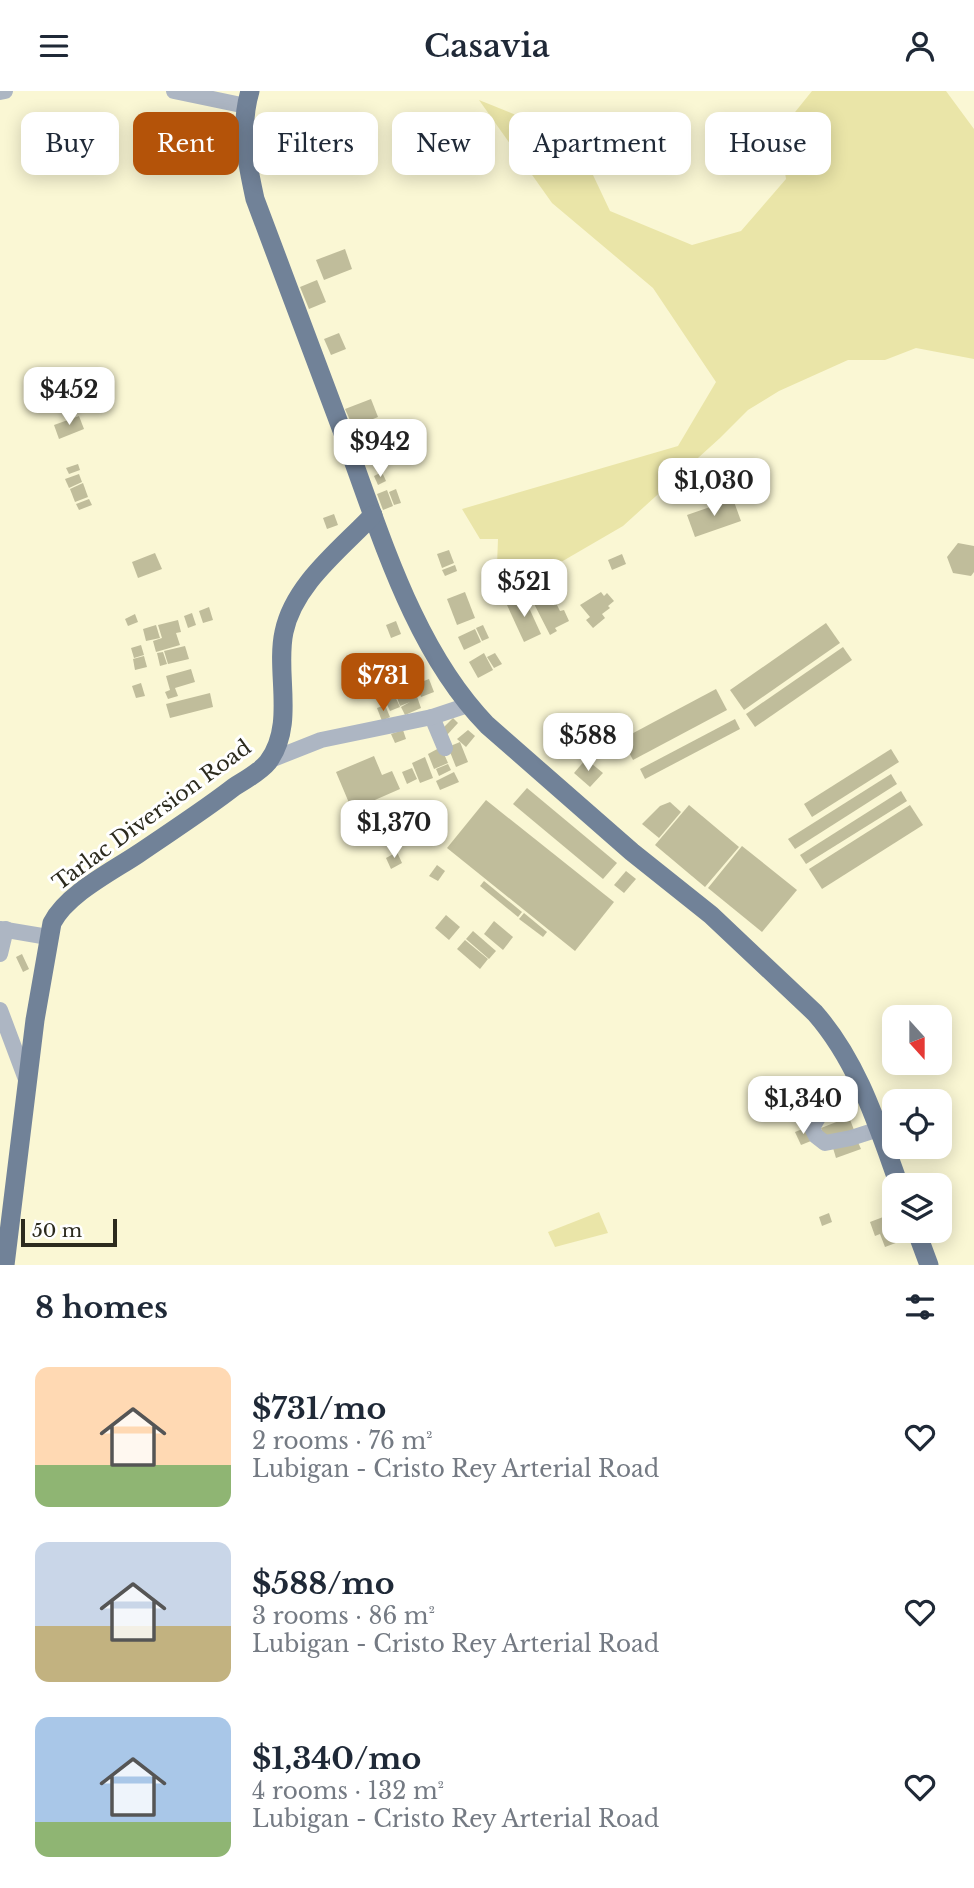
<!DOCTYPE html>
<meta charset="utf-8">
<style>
:root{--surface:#fff;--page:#f6f6f7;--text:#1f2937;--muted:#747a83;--accent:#b45309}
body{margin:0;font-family:"Libre Baskerville",serif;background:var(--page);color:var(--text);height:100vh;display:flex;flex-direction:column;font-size:26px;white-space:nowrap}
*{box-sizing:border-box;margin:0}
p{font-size:23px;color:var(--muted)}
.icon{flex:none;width:38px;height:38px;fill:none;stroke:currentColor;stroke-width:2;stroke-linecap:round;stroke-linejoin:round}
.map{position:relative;height:1174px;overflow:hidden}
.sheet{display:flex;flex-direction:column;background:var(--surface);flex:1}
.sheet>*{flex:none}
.top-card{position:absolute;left:21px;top:21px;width:933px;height:63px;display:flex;gap:14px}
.needle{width:46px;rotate:159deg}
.tools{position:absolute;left:882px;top:914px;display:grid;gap:14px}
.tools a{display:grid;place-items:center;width:70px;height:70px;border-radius:14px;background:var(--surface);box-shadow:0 4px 18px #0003;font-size:35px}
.scale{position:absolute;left:21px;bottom:18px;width:96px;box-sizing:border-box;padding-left:7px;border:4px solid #2c2b1e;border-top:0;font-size:19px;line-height:24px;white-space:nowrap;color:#2c2b1e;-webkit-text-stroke:5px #fff;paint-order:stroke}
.price{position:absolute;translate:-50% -60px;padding:0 16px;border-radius:14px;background:#fff;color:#222;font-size:23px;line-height:46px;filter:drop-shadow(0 2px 4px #0008)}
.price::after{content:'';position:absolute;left:50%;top:42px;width:21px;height:16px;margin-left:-10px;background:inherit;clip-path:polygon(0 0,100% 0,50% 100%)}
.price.on{background:var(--accent);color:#fff}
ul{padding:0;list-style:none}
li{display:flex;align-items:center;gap:21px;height:175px;padding:0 35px}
li span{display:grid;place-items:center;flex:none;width:196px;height:140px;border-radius:14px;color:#555}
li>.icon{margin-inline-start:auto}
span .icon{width:84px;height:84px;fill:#fffc;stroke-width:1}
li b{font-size:30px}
h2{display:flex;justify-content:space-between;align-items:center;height:84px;padding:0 35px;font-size:30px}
.pill{padding:0 24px;border-radius:14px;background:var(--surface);box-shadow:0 4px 18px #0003;font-size:24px;line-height:63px}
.pill.on{background:var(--accent);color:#fff}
header{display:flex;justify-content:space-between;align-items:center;height:91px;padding:0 35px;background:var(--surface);font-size:32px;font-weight:600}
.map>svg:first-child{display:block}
.green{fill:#eae5a8}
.building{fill:#c0bd9b}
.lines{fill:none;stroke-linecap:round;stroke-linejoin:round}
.minor{stroke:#adb6c3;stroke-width:16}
.major{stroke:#718298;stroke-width:19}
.labels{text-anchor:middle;stroke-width:6;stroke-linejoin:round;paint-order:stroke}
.street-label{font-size:21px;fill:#2c2b1e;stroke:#fff}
</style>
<header><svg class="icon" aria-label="menu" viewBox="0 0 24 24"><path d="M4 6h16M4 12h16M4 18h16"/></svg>Casavia<svg class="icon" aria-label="person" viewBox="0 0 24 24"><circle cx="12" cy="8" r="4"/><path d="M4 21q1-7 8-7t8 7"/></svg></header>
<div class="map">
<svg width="974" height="1174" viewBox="0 0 974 1174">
<rect width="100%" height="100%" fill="#faf7d4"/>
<g class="green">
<polygon points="812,0 946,0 974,38 974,268 916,257 885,269 848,269 779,300 748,319 720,347 623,435 549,478 496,500 498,448 480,448 462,418 678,355 716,291 653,197 552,112 479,9 576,48 610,120 692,154 741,140 786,88 779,41"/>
<polygon points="599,1121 608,1142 555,1156 548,1141"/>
</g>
<g class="building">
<polygon points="345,158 352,178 324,189 316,169"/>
<polygon points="317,189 326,211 309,218 300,196"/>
<polygon points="339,242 346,258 331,264 324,248"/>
<polygon points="371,308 378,326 353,336 345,318"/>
<polygon points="79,325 84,338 59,348 54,334"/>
<polygon points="78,373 80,379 69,383 66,377"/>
<polygon points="382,381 386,390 378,394 374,385"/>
<polygon points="79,383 82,391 69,397 65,388"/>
<polygon points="83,392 88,406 75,411 70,398"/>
<polygon points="396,398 401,412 394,414 389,401"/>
<polygon points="387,399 393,415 383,419 377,403"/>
<polygon points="89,408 92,414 79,419 76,413"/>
<polygon points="733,408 741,430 695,446 687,424"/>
<polygon points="334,423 338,434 327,438 323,427"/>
<polygon points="958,452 974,455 974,481 971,485 953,482 947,466"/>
<polygon points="449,459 454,472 442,477 437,463"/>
<polygon points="155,462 162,478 138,487 132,471"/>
<polygon points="622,463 626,473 612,479 608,469"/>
<polygon points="455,474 457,480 445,485 442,479"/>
<polygon points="547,494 560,520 564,519 569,530 555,537 557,540 550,544 529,503"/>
<polygon points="465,501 475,527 457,534 447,508"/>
<polygon points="601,501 604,505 607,502 614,510 608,515 610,517 602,523 605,527 593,537 586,529 590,526 580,514"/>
<polygon points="524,506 541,543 524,551 507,514"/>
<polygon points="209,516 213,529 203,532 199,520"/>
<polygon points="192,522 196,534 188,537 184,525"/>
<polygon points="135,523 138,531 128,535 125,528"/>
<polygon points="178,529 181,541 176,542 180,554 156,561 153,550 162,547 158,534"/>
<polygon points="396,530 401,543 391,547 386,534"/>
<polygon points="826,532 840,552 744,619 730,599"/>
<polygon points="156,534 160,547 146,550 143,538"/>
<polygon points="483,534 489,547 482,550 476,537"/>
<polygon points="475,538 481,551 464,559 458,546"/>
<polygon points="141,554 144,564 134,567 131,557"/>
<polygon points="185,555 189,568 168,573 164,560"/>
<polygon points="843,556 852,569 755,636 746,623"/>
<polygon points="163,561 167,573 160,575 157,562"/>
<polygon points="484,562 493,579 478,587 469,571"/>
<polygon points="495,562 502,573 494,577 487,566"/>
<polygon points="144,565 147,576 135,579 133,568"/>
<polygon points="191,578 195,591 175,597 178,605 168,608 165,601 170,599 166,585"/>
<polygon points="429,588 434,601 421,606 416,593"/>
<polygon points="141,592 145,605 136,607 132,595"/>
<polygon points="413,594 421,617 405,624 401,616 410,611 400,615 395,601"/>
<polygon points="716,598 727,619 633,669 622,648"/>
<polygon points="393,601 400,616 390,620 383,605"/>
<polygon points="210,602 213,616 170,627 166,613"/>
<polygon points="385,614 390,626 382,630 377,617"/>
<polygon points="453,627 458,632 447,644 441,639"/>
<polygon points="735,628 740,638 645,688 640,678"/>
<polygon points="403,639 406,648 395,652 391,643"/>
<polygon points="468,639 475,645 466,656 457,648"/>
<polygon points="460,651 468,671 456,676 448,656"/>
<polygon points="441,656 448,672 434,678 428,663"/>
<polygon points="891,658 899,671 812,726 804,713"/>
<polygon points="374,665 382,684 392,680 400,698 352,719 336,681"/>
<polygon points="425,666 433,687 420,692 412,672"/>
<polygon points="586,668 603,682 590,696 574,682"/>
<polygon points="448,673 451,679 439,685 436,678"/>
<polygon points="412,677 417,688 407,693 402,681"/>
<polygon points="454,681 459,691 440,699 436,690"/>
<polygon points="891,683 897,693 795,758 788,748"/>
<polygon points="527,697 617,772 603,788 513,713"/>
<polygon points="901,700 907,710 806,773 800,764"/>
<polygon points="486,709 614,811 575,860 447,757"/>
<polygon points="670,711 681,721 659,747 642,733 660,715"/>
<polygon points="689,714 739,756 705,796 655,754"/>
<polygon points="910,714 923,734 822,798 809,778"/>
<polygon points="742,755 797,799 762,841 708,797"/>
<polygon points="397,761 402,772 391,778 386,767"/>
<polygon points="437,774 445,780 438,790 429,785"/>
<polygon points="626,780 636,788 624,802 614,794"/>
<polygon points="484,790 522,821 518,826 480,795"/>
<polygon points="524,822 547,841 543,846 519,828"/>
<polygon points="446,824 460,836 449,849 435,837"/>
<polygon points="494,830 513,846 503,859 484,843"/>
<polygon points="473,840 496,860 489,868 466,848"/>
<polygon points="465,849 488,868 480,878 457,858"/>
<polygon points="22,863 29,878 23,881 16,866"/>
<polygon points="806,1013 810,1024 799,1028 794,1017"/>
<polygon points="849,1026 854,1039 826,1050 821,1037"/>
<polygon points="805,1037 811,1050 801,1054 795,1041"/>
<polygon points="857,1049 861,1058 836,1067 833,1057"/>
<polygon points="829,1122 832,1131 822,1135 819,1126"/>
<polygon points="891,1123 894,1139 897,1139 901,1150 885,1156 880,1143 875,1145 870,1131"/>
</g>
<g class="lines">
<g class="minor">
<polyline points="174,0 246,15"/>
<polyline points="0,1 5,0"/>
<polyline points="432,626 445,657"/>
<polyline points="268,670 321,649 432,626 468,614"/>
<polyline points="0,838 48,846"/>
<polyline points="0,863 6,838"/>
<polyline points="0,919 27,991"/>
<polyline points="823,1009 824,1016 812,1037 816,1045 825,1052 851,1047 879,1038"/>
</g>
<g class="major">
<path d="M250,0C239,37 247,71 255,108C287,192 318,277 350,361C384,454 417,562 487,634L632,761L711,824L815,922C858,971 877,1033 899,1094"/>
<polyline points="916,1139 929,1174"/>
<path d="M5,1174L35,929L52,832C67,803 111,781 138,763C170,741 203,720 234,696C245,689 260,681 268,671C296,633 275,582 284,541C294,493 341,458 373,424"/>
</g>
</g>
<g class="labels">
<g class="street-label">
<text transform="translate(152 724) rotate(-36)" y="7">Tarlac Diversion Road</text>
</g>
</g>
</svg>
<div class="tools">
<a><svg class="needle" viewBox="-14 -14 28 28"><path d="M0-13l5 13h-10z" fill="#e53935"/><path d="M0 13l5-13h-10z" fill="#747a83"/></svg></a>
<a><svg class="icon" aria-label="locate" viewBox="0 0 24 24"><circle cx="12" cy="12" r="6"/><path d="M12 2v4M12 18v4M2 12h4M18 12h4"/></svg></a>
<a><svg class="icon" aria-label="layers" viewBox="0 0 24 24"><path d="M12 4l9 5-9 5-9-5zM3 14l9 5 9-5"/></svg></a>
</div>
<div class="scale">50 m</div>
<b class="price" style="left:69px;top:336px">$452</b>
<b class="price" style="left:380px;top:388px">$942</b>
<b class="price" style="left:714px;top:427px">$1,030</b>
<b class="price" style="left:524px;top:528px">$521</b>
<b class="price on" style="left:383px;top:622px">$731</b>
<b class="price" style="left:588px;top:682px">$588</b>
<b class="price" style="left:394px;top:769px">$1,370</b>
<b class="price" style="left:803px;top:1045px">$1,340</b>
<div class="top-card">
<a class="pill">Buy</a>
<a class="pill on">Rent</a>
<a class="pill">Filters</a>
<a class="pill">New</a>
<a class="pill">Apartment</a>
<a class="pill">House</a>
</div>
</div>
<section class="sheet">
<h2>8 homes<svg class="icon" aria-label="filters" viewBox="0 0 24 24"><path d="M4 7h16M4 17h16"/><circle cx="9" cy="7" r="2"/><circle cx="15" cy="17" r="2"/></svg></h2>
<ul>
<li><span style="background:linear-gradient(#ffd9b3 70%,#8fb573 0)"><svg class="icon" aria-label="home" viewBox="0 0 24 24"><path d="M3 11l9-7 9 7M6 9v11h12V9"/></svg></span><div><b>$731/mo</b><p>2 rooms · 76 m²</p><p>Lubigan - Cristo Rey Arterial Road</p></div><svg class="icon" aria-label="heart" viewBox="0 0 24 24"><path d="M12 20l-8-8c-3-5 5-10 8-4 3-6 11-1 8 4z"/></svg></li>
<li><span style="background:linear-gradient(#c9d6e8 60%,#c2b280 0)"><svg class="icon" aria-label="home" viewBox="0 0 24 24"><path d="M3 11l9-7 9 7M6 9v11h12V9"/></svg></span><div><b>$588/mo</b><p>3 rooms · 86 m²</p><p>Lubigan - Cristo Rey Arterial Road</p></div><svg class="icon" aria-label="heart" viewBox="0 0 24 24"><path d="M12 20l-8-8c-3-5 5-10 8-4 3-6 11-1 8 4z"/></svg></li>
<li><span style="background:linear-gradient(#a9c7e8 75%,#8fb573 0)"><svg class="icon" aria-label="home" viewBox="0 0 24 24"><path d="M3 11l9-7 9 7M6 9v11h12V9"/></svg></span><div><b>$1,340/mo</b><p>4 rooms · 132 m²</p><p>Lubigan - Cristo Rey Arterial Road</p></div><svg class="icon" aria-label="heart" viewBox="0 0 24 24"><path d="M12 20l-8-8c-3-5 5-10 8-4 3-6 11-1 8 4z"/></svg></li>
</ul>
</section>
